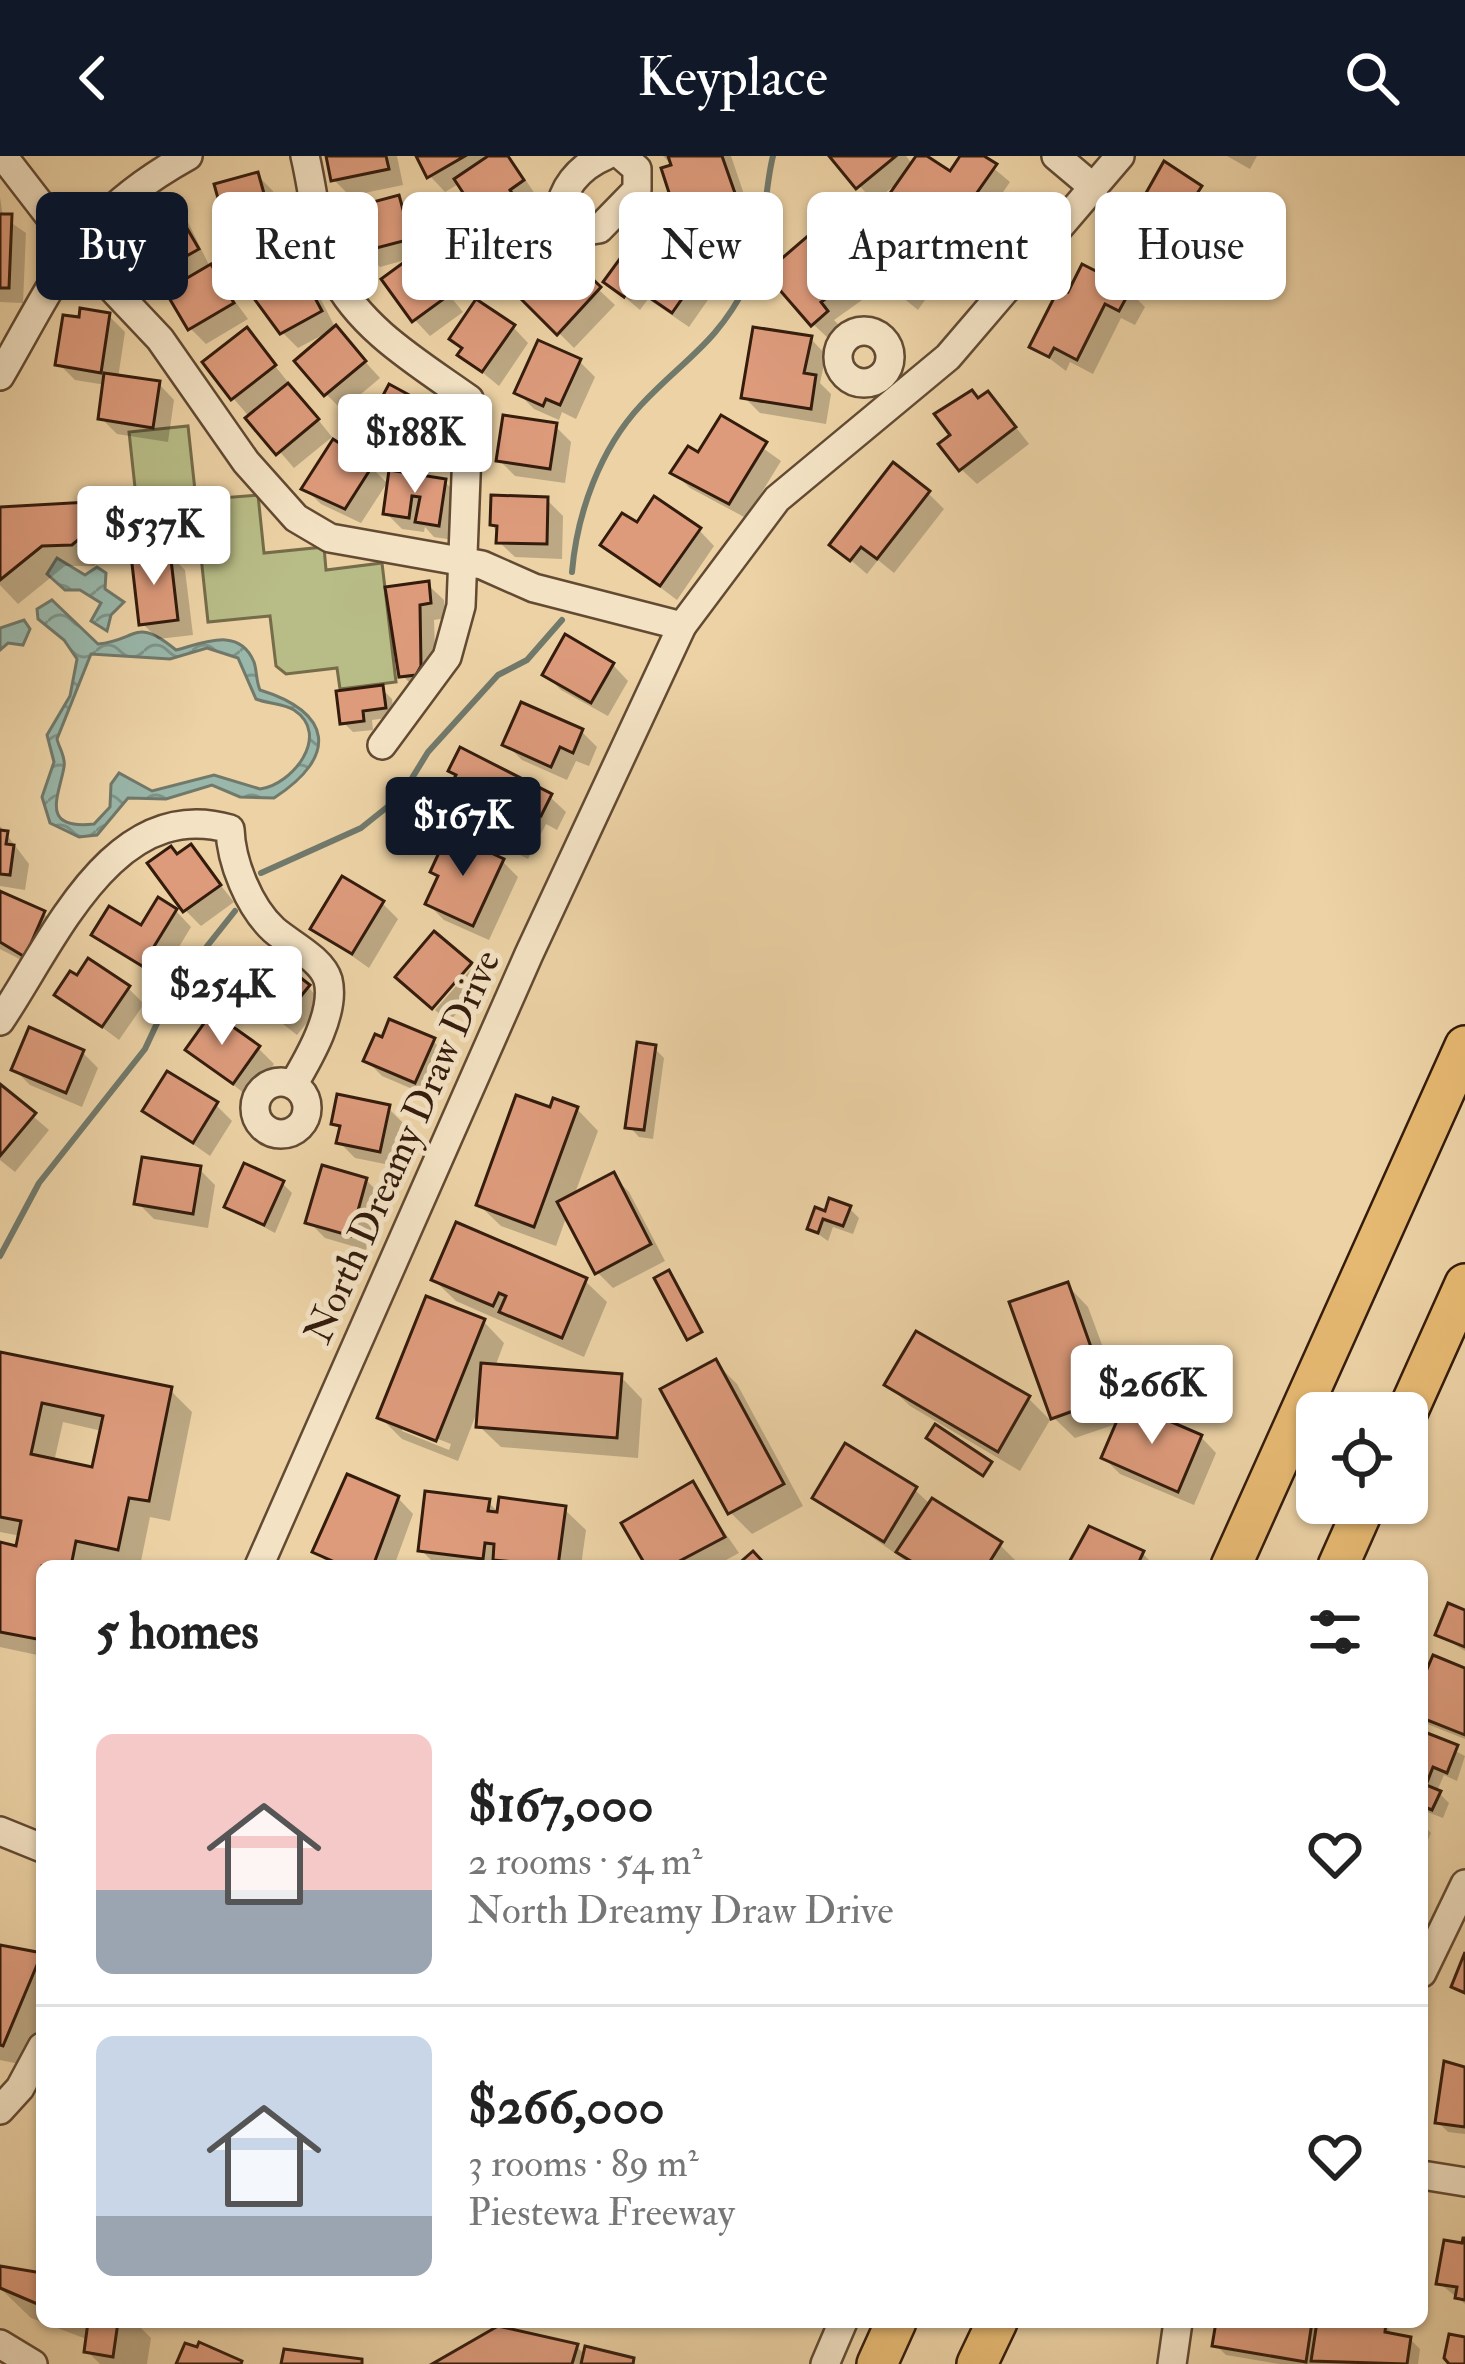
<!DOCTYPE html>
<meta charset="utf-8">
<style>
:root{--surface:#fff;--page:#f2f2f2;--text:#222;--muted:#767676;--line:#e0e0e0;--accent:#111827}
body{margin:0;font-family:"IM FELL Double Pica",serif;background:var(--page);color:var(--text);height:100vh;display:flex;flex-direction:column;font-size:45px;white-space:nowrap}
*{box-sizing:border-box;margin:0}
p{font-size:39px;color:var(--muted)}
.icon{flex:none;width:66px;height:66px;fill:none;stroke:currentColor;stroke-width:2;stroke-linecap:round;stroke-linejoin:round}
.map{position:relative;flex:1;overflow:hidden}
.details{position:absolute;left:36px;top:1404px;width:1392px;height:768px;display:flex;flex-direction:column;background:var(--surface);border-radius:18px;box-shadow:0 3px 9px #0004}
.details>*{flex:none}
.guide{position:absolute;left:36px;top:36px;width:1395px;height:108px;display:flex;gap:24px}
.tools{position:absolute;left:1296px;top:1236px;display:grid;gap:24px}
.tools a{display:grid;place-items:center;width:132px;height:132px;border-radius:18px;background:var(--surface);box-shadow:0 3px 9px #0004;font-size:60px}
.price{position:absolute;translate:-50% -102px;padding:0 27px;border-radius:12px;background:#fff;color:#222;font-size:39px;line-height:78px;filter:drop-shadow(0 3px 6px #0008)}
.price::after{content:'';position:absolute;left:50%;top:72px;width:36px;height:27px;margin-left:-18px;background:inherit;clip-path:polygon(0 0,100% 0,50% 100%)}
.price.on{background:var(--accent);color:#fff}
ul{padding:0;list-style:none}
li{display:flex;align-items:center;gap:36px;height:300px;padding:0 60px}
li+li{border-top:3px solid var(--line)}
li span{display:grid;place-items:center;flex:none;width:336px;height:240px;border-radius:18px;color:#555}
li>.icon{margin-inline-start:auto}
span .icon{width:144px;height:144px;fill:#fffc;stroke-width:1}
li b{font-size:51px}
h2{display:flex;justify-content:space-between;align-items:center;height:144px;padding:0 60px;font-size:51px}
.tag{padding:0 42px;border-radius:18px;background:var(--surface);box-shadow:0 3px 9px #0004;font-size:42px;line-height:108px}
.tag.on{background:var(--accent);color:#fff}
header{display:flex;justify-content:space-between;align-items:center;height:156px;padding:0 60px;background:var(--accent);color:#fff;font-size:54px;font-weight:600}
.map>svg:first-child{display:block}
.garden{fill:#b8bc86;stroke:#766c4a;stroke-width:3}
.water{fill:url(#water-waves);stroke:#71796b;stroke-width:3;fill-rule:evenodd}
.shadow{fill:#0003;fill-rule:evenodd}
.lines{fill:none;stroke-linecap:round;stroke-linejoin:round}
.stream{stroke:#71796b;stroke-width:6}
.building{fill:#dd9b7c;stroke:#341c0d;stroke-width:3;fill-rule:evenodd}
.minor-casing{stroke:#624a33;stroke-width:32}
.highway-casing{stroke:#341c0d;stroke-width:44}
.minor{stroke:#f3e2c4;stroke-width:27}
.highway{stroke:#e6b972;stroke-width:39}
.labels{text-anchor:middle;stroke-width:10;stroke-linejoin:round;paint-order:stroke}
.street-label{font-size:39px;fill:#341c0d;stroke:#f3e2c4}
</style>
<header><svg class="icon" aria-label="back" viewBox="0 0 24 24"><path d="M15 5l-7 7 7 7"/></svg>Keyplace<svg class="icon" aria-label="search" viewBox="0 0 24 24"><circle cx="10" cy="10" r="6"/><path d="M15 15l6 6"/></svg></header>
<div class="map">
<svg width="1465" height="2208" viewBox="0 0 1465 2208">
<defs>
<pattern id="water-waves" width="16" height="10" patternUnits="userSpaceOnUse" patternTransform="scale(3)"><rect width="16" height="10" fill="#99b7aa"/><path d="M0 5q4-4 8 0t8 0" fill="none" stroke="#7e9489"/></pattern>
</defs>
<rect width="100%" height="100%" fill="#ecd2a5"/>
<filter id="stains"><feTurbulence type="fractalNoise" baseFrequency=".00167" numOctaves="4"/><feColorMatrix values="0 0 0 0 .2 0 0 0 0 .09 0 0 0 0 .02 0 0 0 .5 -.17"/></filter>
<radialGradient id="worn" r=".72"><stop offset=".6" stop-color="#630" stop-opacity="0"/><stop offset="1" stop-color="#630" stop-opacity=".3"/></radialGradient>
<polygon class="garden" points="188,270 196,344 258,339 264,397 324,391 326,414 382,407 396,526 340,533 337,512 286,518 276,510 270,460 208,466 200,391 142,396 129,276"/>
<g class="water">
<polygon points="57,402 85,419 97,411 106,417 105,433 124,446 111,459 107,475 91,465 101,447 80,434 65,434 47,418"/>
<path d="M52,444L98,488C138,484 135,460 176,494C201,488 239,469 254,506C257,515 256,525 260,534C332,556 339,600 274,642L240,641L212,629L166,643L128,642L97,679L79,681L50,667L42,641L54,606L47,579L70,540L77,503L64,484L38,463L37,453ZM207,492L238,502L256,543C268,548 283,547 294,554C332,579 292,629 260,633L214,619L152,635L119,617L111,628L110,651L94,668C39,674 59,640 64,611C66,601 59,592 57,583L91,498L170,503Z"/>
<polygon points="24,464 30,473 23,489 8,487 0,494 0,472"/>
</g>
<g class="shadow">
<polygon points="329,0 397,0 403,29 350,40 334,24"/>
<polygon points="422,0 506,0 517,11 537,41 524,51 545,83 615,149 574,192 501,119 518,97 498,111 482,95 479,56 460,27 445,36 430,20"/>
<polygon points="663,0 731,0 750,56 715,67 706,58 691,63 676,47 674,11"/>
<polygon points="833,0 906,0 913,9 922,0 950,20 964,0 979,0 1010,26 972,81 963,75 956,85 937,71 930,81 954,103 918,154 875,119 914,65 890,43 900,25 874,46"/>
<polygon points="1227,0 1257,0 1250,13"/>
<polygon points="1165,9 1216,48 1173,113 1127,77"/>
<polygon points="257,19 273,35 287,85 247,96 231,80"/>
<polygon points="0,41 3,61 26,77 23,147 0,146"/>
<polygon points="399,43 414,58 425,99 418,101 463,156 430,180 415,164 416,101 380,111 354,85"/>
<polygon points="170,47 186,62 210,111 248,163 206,188 190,172 177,131 161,114"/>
<polygon points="839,86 879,132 834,164 842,172 829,183 813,168"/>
<polygon points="646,93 715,95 731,111 689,171 648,143 640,154 607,126"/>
<polygon points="294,107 310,122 337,175 380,222 342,254 326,238 330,175 298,192 282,176 275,127"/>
<polygon points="1129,135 1145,151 1135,169 1121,162 1093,218 1070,206 1066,215 1033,190 1069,140"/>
<polygon points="109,160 125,176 118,222 159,228 174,244 168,286 117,278 101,262 106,229 75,224 59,208"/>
<polygon points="513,171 528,187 499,230 461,199"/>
<polygon points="247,175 332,281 294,312 233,242"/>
<polygon points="811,183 826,199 820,227 831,238 826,268 760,257 744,241"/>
<polygon points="579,205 595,221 576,263 562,256 559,264 534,253 518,237"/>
<polygon points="979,245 1003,255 1029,288 977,328 961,313"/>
<polygon points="436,256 451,272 440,293 431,288 420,309 384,290 368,274"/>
<polygon points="722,263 781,305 746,362 690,332 674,317 699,300"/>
<polygon points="555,270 571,286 565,327 515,320 499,304"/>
<polygon points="371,311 387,327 361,367 321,348 305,333"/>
<polygon points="392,318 445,326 461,342 454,384 434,381 425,371 424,376 402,373 386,357"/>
<polygon points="928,337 944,353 894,417 878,404 867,418 833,389"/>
<polygon points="547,344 563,360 562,403 515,401 499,386 493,368"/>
<polygon points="123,347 145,369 145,401 169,398 185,414 193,479 158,483 142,467 135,406 102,403 94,410 65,410 18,448 0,429 0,355"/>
<polygon points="637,370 699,374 714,390 677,444 604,389"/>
<polygon points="428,429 444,444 446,462 434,464 436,527 418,535 402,519 389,434"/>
<polygon points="613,509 628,525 608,560 561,534 545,518"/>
<polygon points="382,533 392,543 394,561 372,564 373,574 353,576 343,566"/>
<polygon points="581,575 597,591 589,610 576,605 567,624 522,604 506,588"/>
<polygon points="550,641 566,656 557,674 546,668 528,703 458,667 442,651"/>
<polygon points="0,670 29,708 25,734 0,730"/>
<polygon points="191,692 234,746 201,770 185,754 178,701"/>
<polygon points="502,705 518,721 489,784 444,764 428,748 440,722 433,716"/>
<polygon points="0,738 43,757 59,773 41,814 0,793"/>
<polygon points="382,747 398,763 369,812 314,773"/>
<polygon points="176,755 191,771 159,824 95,779 142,773"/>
<polygon points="472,812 485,825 449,866 435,854"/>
<polygon points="308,831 323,847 297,879 259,849"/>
<polygon points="128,832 144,848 119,884 58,838"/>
<polygon points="433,885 449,901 431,941 382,920 366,904"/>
<polygon points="258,892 274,908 250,942 189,894"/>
<polygon points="654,892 664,902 653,983 639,981 629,970"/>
<polygon points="82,896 98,912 82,951 30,929 14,913"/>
<polygon points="0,932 49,974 15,1016 0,1004"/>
<polygon points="216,949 232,965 210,1000 146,955"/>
<polygon points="388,952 404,968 395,1010 355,1002 339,986 342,974 334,967"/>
<polygon points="577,953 598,975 574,1040 613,1020 629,1036 665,1105 613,1132 597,1116 567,1059 556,1090 501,1070 479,1049 552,955"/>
<polygon points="199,1013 215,1029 208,1072 154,1063 138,1047"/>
<polygon points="366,1024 382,1040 366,1094 325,1082 309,1066"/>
<polygon points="282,1027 292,1037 275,1077 227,1051"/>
<polygon points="849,1052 859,1062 853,1078 833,1071 828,1085 811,1073 826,1059"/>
<polygon points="434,1124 585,1125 607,1146 584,1201 456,1145"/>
<polygon points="1067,1129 1088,1151 1124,1248 1201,1281 1216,1297 1194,1349 1120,1318 1104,1302 1119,1267 1075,1282 1053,1261"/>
<path d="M483,1165L504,1187L495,1211L621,1221L642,1243L638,1302L501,1291L479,1270V1251L458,1305L402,1283L381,1262ZM402,1269L451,1288L449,1294L402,1275Z"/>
<polygon points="918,1179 1029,1243 1050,1264 1020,1315 910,1250 888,1229"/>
<polygon points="716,1207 737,1228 803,1350 752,1378 731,1357"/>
<path d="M0,1211L170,1234L192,1256L170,1365L150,1361L140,1410L97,1405L96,1410H42V1500L0,1491V1390L18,1393L21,1380L0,1376ZM63,1266L102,1275L94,1315L54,1306Z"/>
<polygon points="692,1329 739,1397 715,1410 649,1410"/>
<polygon points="915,1334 931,1349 1000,1389 1015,1404 1012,1410 913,1410 815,1341"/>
<polygon points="398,1342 413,1358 394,1410 331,1410 315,1395"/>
<polygon points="488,1346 499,1357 564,1353 586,1374 581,1410 437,1410 421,1394"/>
<polygon points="1142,1397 1155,1410 1073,1410"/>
<polygon points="1465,1457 1465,1495 1438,1478"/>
<polygon points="1465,1515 1465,1583 1422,1566 1422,1529"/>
<polygon points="1422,1578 1465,1600 1457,1625 1444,1619 1437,1635 1449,1647 1443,1662 1422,1654"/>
<polygon points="1422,1668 1431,1677 1422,1698"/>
<polygon points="0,1792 42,1800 42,1870 24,1909 0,1904"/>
<polygon points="1465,1914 1465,1978 1448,1976 1438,1966"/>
<polygon points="1422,2085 1426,2090 1422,2120"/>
<polygon points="1465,2088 1465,2148 1439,2127"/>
<polygon points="0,2121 42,2123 42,2166 135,2166 151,2182 147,2208 100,2208 87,2195 89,2184 31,2162 0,2132"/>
<polygon points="1219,2166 1385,2168 1394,2181 1410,2183 1420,2193 1418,2208 1279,2208 1226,2199 1216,2189"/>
<polygon points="576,2190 586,2200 636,2208 438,2208"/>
</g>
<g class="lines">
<g class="stream">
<path d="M572,416C577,357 600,293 641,249C685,202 716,189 748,126C766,91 763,39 773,0"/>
<polyline points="261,717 361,672 401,640 428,596 498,519 527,504 562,464"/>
<polyline points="0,1100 39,1027 145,893 173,833 235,755"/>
</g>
</g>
<g class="building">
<polygon points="326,0 386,0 389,13 331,25"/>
<polygon points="416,0 465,0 427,22"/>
<polygon points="488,0 508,0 524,24 510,34 530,63 480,97 459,66 475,55 454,23"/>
<polygon points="668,0 722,0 736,40 697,53 693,42 673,49 661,12 671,9"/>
<polygon points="829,0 896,0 856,33"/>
<polygon points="916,0 927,0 950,15 960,0 984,0 997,8 955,68 946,61 939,71 920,57 915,64 886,43"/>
<polygon points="1164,5 1202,30 1156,100 1123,78"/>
<polygon points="258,16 273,70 229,82 214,28"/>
<polygon points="399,39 411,83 361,96 358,85 351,86 343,54"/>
<polygon points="170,43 199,93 158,116 134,73 147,66 143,59"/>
<polygon points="660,53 717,93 672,157 631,129 624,141 603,126 635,82 646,89 655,76 648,71"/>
<polygon points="0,58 12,58 9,132 0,132"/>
<polygon points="910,64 940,85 901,141 871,120"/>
<polygon points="824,66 866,115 821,146 828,155 811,170 765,117"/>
<polygon points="540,73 601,131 557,179 497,119"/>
<polygon points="418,96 449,139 412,166 381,123"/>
<polygon points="294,103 322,155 280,178 250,137 271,125 267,117"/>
<polygon points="211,108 234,147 188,174 165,135"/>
<polygon points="1082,108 1131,133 1119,155 1105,148 1077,204 1054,192 1049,201 1029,191 1059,132 1068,136"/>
<polygon points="476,143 515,169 482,216 457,199 462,192 449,183"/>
<polygon points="80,152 110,157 101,217 55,209 63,159 79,161"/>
<polygon points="336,169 366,205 324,240 294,205"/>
<polygon points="247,171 276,209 231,244 202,206"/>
<polygon points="753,171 812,180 804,217 816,219 811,253 741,242"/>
<polygon points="538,184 581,203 560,249 546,243 543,250 514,237"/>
<polygon points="104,217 160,225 153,272 98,263"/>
<polygon points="288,227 319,263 276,299 245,262"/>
<polygon points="389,228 437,254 424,279 415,274 404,295 364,275"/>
<polygon points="972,234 978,242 988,235 1016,271 959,315 938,288 950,279 934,258"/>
<polygon points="503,259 557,267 550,313 496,305"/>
<polygon points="721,259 767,286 729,348 670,317 688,290 698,296"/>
<polygon points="333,283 373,309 345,353 301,333"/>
<polygon points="893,306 930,335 877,403 861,391 850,405 829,389"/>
<polygon points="389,314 446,323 439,370 415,366 420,341 412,340 409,362 383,358"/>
<polygon points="491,339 548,341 547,388 496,387 497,370 490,369"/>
<polygon points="654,340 701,372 660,430 600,389 622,357 637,366"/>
<polygon points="124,344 125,387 79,383 72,389 42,390 0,424 0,351"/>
<polygon points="170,395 178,464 139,469 131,399"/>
<polygon points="429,425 431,447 420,449 421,510 416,519 399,521 385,431"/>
<polygon points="565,478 614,507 591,547 542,519"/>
<polygon points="383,529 386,552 363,555 364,565 340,568 336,535"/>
<polygon points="521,546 583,573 573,597 560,591 551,611 502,589"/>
<polygon points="460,591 552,638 541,660 530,654 512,689 439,652 456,619 448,615"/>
<polygon points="0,674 8,675 6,688 14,689 10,719 0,718"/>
<polygon points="448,677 504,703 473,770 425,748 438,720 430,716"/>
<polygon points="191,688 221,729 183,756 147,707 171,690 177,698"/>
<polygon points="342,720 384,745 352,798 310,773"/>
<polygon points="0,735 45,755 25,801 0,786"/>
<polygon points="158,741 177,753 142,810 91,779 109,750 141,769"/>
<polygon points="434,775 472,807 432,853 395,821"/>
<polygon points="269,797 310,829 280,866 240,834"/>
<polygon points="88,802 130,830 102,871 54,839 70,815 77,819"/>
<polygon points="212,856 260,890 233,928 185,894"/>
<polygon points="389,863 435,882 415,927 363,905 375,878 382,881"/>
<polygon points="29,871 84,894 66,937 11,914"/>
<polygon points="637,886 656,889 644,974 625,972"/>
<polygon points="167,915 218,946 193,987 142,955"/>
<polygon points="0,928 36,957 0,1000"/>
<polygon points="337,938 390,949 380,996 336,987 340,970 331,968"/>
<polygon points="516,939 550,951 553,942 578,951 534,1071 476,1049"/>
<polygon points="142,1001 201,1010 193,1058 134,1048"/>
<polygon points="244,1007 284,1025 264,1069 224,1051"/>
<polygon points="322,1009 367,1022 351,1080 305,1067"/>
<polygon points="614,1016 651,1088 595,1118 557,1046"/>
<polygon points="829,1042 851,1050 843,1070 823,1063 818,1077 807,1073 815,1051 825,1055"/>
<polygon points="456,1066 587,1122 562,1182 499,1156 506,1140 499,1137 493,1150 431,1124"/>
<polygon points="669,1114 702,1176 687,1184 654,1122"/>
<polygon points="1068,1126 1109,1242 1051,1263 1009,1146"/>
<polygon points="426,1140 485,1163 436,1285 377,1262"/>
<polygon points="916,1175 1030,1240 998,1296 884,1229"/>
<path d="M0,1196L172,1231L149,1345L129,1342L118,1394L76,1385L71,1410H42V1484L0,1476V1386L16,1390L21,1365L0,1361ZM42,1247L103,1260L92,1311L31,1298Z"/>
<polygon points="716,1203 784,1328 728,1358 660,1233"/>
<polygon points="481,1207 622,1218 617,1282 476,1271"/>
<polygon points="1125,1246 1202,1279 1178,1336 1101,1302"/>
<polygon points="935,1268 992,1306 983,1320 926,1282"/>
<polygon points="845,1287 917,1331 884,1386 812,1342"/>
<polygon points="347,1318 399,1340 373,1410 344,1410 312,1396"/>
<polygon points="693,1325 725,1381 670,1410 646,1410 621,1367"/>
<polygon points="425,1335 490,1343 488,1355 497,1356 499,1341 566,1350 558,1410 493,1404 494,1388 485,1387 483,1403 418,1395"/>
<polygon points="932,1342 1002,1386 987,1410 919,1410 896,1396"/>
<polygon points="1089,1370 1144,1395 1137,1410 1067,1410"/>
<polygon points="753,1395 764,1407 736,1410"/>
<polygon points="1448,1447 1465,1454 1465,1491 1435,1479"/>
<polygon points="1433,1499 1465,1512 1465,1579 1422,1562 1422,1525"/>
<polygon points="1422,1575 1458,1589 1447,1617 1433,1611 1426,1629 1441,1635 1432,1654 1422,1650"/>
<polygon points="0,1789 42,1797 3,1890 0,1889"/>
<polygon points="1465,1796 1465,1837 1451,1831"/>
<polygon points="1444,1905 1465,1911 1465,1971 1435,1967"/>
<polygon points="1463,2082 1465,2082 1465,2144 1455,2142 1457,2131 1436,2128 1444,2084 1462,2087"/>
<polygon points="0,2110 42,2117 42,2150 0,2132"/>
<polygon points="88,2166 118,2166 113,2201 84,2196"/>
<polygon points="1216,2166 1312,2166 1306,2206 1212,2190"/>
<polygon points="1317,2166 1386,2166 1385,2176 1411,2181 1407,2208 1311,2205"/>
<polygon points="498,2170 578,2188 572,2208 432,2208"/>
<polygon points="1449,2178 1465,2181 1465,2208 1449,2208 1444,2202"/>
<polygon points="199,2186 242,2205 241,2208 176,2208 185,2187 197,2191"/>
<polygon points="585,2190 634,2202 633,2208 581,2208"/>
<polygon points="284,2193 362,2203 362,2208 281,2208"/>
</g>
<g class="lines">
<g class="minor-casing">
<g id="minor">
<polyline points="3,0 74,92 160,183 246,306 296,362 330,382 482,409 534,432 682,470"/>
<path d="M305,0C314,37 317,84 333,118C361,174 420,208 469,243L461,450L447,501L382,589"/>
<path d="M605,0C581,10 557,34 562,62L579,76L599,73L637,34V13L622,0"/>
<polyline points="1056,0 1094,32"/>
<circle cx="864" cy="201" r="26"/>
<path d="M0,220C59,118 78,61 188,0"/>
<path d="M0,865C54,785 113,639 230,673C231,706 249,751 274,774C290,788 322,803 328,824C336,856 309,902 293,929"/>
<circle cx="281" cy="952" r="26"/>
<polyline points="259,1410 529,798 682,470 777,343 948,201 1120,0"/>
<polyline points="0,1675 42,1692"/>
<polyline points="1422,1817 1465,1728"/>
<polyline points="0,1954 20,1932 42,1891"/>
<polyline points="1422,2019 1465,2026"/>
<polyline points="0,2188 33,2208"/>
<polyline points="825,2208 843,2166"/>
<polyline points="1172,2208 1178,2166"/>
</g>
</g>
<g class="highway-casing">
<g id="highway">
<polyline points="1407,1257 1465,1128"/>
<polyline points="1231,1410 1465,890"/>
<polyline points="1338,1410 1366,1347"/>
<polyline points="877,2208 896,2166"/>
<polyline points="977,2208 997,2166"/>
</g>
</g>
<use href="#minor" class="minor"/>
<use href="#highway" class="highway"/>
</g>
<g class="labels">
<g class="street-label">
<text transform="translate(401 990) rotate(-66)" y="14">North Dreamy Draw Drive</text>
</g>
</g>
<rect width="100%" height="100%" filter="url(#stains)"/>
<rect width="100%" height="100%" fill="url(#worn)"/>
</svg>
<div class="tools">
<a><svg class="icon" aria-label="locate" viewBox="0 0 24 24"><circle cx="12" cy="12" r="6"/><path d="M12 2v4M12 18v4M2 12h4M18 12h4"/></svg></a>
</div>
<b class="price" style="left:415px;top:340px">$188K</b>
<b class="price" style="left:154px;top:432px">$537K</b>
<b class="price on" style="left:463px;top:723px">$167K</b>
<b class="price" style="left:222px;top:892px">$254K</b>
<b class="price" style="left:1152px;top:1291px">$266K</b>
<div class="guide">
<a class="tag on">Buy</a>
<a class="tag">Rent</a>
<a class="tag">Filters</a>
<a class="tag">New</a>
<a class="tag">Apartment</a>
<a class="tag">House</a>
</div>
<section class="details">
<h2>5 homes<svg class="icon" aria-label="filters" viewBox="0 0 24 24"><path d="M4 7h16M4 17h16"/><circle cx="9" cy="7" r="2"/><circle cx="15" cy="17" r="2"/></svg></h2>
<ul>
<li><span style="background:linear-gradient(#f6c9c9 65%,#9aa5b1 0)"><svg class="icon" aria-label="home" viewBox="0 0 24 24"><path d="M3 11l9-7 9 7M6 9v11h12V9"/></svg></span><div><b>$167,000</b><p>2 rooms · 54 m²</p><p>North Dreamy Draw Drive</p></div><svg class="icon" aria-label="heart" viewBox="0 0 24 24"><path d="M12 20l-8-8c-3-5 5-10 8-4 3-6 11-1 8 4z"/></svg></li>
<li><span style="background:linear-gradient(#c9d6e8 75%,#9aa5b1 0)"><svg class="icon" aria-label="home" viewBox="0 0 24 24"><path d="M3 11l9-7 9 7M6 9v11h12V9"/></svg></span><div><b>$266,000</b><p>3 rooms · 89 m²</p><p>Piestewa Freeway</p></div><svg class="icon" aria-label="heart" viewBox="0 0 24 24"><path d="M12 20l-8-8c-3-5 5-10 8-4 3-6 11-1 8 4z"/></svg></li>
</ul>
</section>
</div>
